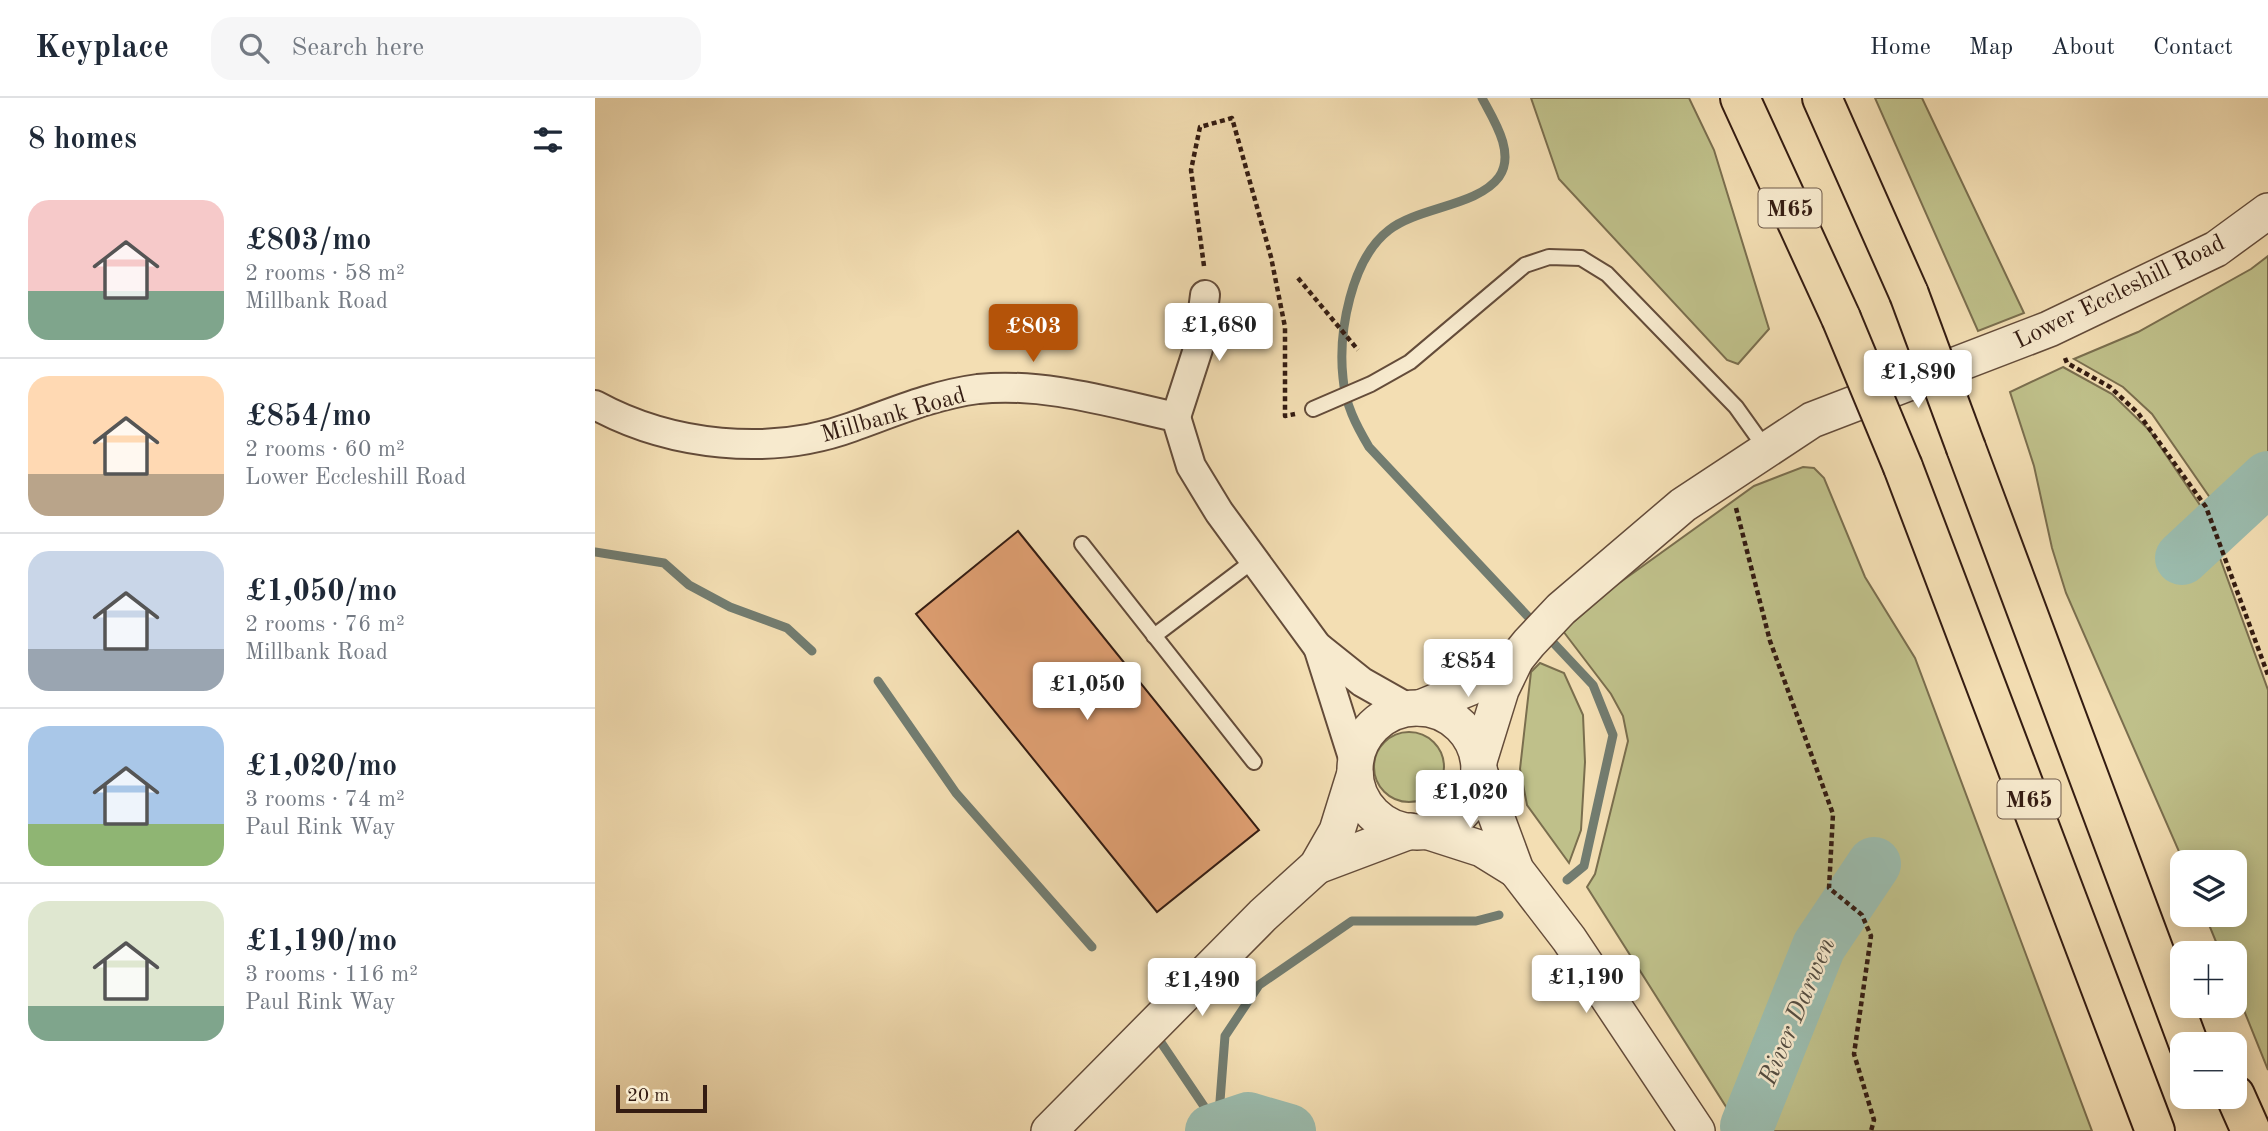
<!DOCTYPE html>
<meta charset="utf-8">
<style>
:root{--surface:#fff;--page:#f6f6f7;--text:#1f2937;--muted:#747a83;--line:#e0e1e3;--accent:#b45309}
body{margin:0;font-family:"Old Standard TT",serif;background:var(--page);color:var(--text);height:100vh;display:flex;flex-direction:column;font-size:26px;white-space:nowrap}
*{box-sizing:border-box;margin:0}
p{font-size:23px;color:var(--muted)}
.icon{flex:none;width:38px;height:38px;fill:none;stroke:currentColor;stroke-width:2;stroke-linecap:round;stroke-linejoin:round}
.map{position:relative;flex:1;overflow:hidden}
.panel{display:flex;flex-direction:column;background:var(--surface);width:595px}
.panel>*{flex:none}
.controls{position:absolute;left:1575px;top:752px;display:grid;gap:14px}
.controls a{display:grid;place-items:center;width:77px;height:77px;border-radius:14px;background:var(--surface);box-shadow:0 4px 18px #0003;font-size:35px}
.scale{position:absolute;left:21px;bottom:18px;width:91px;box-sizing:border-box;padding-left:7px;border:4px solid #341c12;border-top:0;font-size:19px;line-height:24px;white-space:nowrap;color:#341c12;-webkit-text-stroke:5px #f7eace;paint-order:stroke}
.price{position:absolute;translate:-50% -60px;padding:0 16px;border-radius:7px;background:#fff;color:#222;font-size:23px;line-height:46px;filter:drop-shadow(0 2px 4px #0008)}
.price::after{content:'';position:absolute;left:50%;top:42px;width:21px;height:16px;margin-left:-10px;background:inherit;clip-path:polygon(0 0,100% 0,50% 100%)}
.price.selected{background:var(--accent);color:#fff}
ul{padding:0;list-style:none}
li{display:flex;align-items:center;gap:21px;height:175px;padding:0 28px}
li+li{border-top:2px solid var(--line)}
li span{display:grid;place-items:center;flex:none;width:196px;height:140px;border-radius:21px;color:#555}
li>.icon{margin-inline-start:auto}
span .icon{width:84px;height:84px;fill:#fffc;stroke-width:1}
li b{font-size:30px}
h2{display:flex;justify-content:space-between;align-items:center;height:84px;padding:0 28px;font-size:30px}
header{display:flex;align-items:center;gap:42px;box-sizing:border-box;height:98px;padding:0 35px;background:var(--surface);border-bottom:2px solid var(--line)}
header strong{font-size:33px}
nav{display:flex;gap:38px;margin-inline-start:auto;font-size:24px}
.search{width:490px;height:63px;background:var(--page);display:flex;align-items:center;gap:18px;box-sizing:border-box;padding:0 24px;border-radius:21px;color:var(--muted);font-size:26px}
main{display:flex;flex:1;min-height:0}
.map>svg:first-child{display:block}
.green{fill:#bfc08a;stroke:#7a6e4e;stroke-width:2}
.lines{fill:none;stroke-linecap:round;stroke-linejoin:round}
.stream{stroke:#727c70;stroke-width:9}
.river{stroke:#9bbcae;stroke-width:54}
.building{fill:#df9f72;stroke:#341c12;stroke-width:2}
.service-casing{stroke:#644c3a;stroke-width:18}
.minor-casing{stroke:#644c3a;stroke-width:32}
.tertiary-casing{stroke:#644c3a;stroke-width:38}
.motorway-casing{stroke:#341c12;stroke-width:42}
.path{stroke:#341c12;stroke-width:4.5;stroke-dasharray:5 3.5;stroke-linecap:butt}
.service{stroke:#f7eace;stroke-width:14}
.minor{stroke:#f7eace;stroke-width:28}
.tertiary{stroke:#f7eace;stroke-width:35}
.motorway{stroke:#f3deb3;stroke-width:38}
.motorway-bridge-casing{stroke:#341c12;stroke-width:42;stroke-linecap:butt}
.motorway-bridge{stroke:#f3deb3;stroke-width:38}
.labels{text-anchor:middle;stroke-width:5;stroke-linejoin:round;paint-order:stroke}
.shield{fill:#f7eace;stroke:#6e5a4a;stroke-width:2}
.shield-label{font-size:23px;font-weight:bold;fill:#341c12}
.street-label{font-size:24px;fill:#341c12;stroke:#f7eace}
.water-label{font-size:26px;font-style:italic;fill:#534c41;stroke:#f7eace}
</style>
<header>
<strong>Keyplace</strong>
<div class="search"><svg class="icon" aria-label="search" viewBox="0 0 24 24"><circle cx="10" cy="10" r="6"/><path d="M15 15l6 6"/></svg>Search here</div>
<nav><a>Home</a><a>Map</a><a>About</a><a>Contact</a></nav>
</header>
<main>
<section class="panel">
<h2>8 homes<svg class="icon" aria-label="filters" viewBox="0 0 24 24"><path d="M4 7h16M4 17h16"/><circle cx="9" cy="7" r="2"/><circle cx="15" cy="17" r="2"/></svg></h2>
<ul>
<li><span style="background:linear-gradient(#f6c9c9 65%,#7fa58c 0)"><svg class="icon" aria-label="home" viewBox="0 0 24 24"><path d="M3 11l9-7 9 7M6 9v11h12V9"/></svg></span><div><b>£803/mo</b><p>2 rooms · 58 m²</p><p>Millbank Road</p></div></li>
<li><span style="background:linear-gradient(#ffd9b3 70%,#b9a48a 0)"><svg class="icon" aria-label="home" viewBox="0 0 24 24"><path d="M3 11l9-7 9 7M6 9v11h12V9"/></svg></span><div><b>£854/mo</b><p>2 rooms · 60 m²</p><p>Lower Eccleshill Road</p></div></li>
<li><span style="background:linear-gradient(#c9d6e8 70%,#9aa5b1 0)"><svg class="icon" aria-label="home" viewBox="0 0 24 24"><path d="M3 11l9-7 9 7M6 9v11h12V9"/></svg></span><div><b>£1,050/mo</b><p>2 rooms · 76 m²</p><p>Millbank Road</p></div></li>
<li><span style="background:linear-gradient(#a9c7e8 70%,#8fb573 0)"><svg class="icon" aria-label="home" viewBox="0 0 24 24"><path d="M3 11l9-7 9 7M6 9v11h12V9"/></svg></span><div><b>£1,020/mo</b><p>3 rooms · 74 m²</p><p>Paul Rink Way</p></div></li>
<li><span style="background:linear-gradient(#dfe7d0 75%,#7fa58c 0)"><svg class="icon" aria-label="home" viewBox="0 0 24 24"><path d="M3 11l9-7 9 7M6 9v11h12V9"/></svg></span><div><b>£1,190/mo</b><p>3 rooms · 116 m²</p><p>Paul Rink Way</p></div></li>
</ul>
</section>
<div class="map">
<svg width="1673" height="1033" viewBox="0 0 1673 1033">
<rect width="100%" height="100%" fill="#f3deb3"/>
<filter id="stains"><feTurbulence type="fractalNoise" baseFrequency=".00286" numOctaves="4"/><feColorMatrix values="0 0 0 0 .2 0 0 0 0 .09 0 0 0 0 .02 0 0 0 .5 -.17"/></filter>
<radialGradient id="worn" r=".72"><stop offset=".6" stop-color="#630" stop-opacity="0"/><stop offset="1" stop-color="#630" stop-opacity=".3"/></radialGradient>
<g class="green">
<polygon points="936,0 1094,0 1119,52 1174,231 1143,266 1132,262 964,81"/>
<polygon points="1280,0 1327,0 1429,215 1383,233"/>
<polygon points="1673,158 1673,354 1618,404 1557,316 1528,289 1479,261 1543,234 1656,171"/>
<polygon points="1468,269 1517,296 1554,332 1609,413 1581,445 1592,472 1618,441 1673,592 1673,972 1640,890 1640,856 1626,856 1610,817 1640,817 1640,765 1589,765 1471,495 1457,450 1439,368 1415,294"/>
<polygon points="1208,369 1219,370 1229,380 1270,479 1320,560 1497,1033 1167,1033 1234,864 1267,811 1283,778 1273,752 1212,832 1135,1015 992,789 1000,776 1033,643 1028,618 1016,596 968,533 1020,488 1159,388"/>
<polygon points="945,565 969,575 988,617 990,664 986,732 974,765 932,707 925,671 936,574"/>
<circle cx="814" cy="669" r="35"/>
</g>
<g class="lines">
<g class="stream">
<path d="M887,0C898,21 921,55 904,79C883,108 823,109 794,132C756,161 743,235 748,280C750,306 761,327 774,349L941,527"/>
<polyline points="1662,390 1673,398"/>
<polyline points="0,454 69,465 94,487 135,509 192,530 217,553"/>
<polyline points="951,537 998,587 1018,637 989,768 972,782"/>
<polyline points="283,583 361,695 497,849"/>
<polyline points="565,943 623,1029"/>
<polyline points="623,1029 630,938 664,887 757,823 881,823 904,817"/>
</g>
<g class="river">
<polyline points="1587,460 1673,380"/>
<polyline points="1152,1028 1224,848 1279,766"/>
<polyline points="617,1033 653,1021 694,1033"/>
</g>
</g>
<polygon class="building" points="423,433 664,732 562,814 321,516"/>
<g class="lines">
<g class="service-casing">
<g id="service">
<polyline points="718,311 776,286 815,264 930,167 954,159 986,160 1012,176 1141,309 1171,351"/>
<polyline points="487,446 659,664"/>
<polyline points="559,538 658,463"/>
</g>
</g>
<g class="minor-casing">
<g id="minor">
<path d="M0,307C75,348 175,359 257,329C299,314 338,297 383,291C450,284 517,305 581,319L596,368L624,414L722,548L767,584L813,610"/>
<polyline points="581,319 603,251 610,197"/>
<polyline points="723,549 760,666"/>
</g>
</g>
<g class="tertiary-casing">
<g id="tertiary">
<polyline points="825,610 874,590 921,561"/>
<circle cx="822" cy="672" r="62"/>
<polyline points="884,663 906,592 921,561 934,545 966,511 1088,407 1217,322 1454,231 1621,151 1673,113"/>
<polyline points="884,672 921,772 974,841 1102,1033"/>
<polyline points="831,733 887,751 921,772"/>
<polyline points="722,768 815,733"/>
<polyline points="454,1033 668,817 722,768 742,733 760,675"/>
</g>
</g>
<g class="motorway-casing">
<g id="motorway">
<polyline points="1145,0 1246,220"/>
<polyline points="1227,0 1314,196"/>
<polyline points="1371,350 1594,947"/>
<polyline points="1308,369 1560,1033"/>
<polyline points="1640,997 1656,1033"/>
</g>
</g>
<g class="path">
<polyline points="609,168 596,72 605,29 637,20 676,159 690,229 690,318 700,316"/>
<polyline points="703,180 763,252"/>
<polyline points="1470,260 1472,265 1515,289 1543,315 1611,409 1673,577"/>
<polyline points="1141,410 1175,543 1238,716 1234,790 1267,817 1276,838 1259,956 1279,1022 1276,1033"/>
</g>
<use href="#service" class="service"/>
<use href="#minor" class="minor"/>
<use href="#tertiary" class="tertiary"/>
<use href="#motorway" class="motorway"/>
<g class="motorway-bridge-casing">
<g id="motorway-bridge">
<polyline points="1314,196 1371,350"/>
<polyline points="1246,220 1308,369"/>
</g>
</g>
<use href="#motorway-bridge" class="motorway-bridge"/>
</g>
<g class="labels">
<g class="shield">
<rect x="1163.5" y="90.5" width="63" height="39" rx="5"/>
<rect x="1402.5" y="681.5" width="63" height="39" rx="5"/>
</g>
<g class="shield-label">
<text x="1195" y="118">M65</text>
<text x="1434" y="709">M65</text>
</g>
<g class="street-label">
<text transform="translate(1524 193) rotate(-26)" y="8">Lower Eccleshill Road</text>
<text transform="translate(298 316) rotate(-16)" y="8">Millbank Road</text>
</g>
<g class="water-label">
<text transform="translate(1201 913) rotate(-67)" y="9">River Darwen</text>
</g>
</g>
<rect width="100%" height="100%" filter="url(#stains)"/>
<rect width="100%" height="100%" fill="url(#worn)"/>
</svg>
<div class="controls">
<a><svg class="icon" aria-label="layers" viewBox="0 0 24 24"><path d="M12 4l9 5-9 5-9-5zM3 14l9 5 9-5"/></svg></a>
<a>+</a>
<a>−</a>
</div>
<div class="scale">20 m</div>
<b class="price" style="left:624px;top:265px">£1,680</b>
<b class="price selected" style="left:438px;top:266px">£803</b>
<b class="price" style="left:1323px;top:312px">£1,890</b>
<b class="price" style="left:873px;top:601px">£854</b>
<b class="price" style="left:492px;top:624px">£1,050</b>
<b class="price" style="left:875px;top:732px">£1,020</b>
<b class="price" style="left:991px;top:917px">£1,190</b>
<b class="price" style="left:607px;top:920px">£1,490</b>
</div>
</main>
